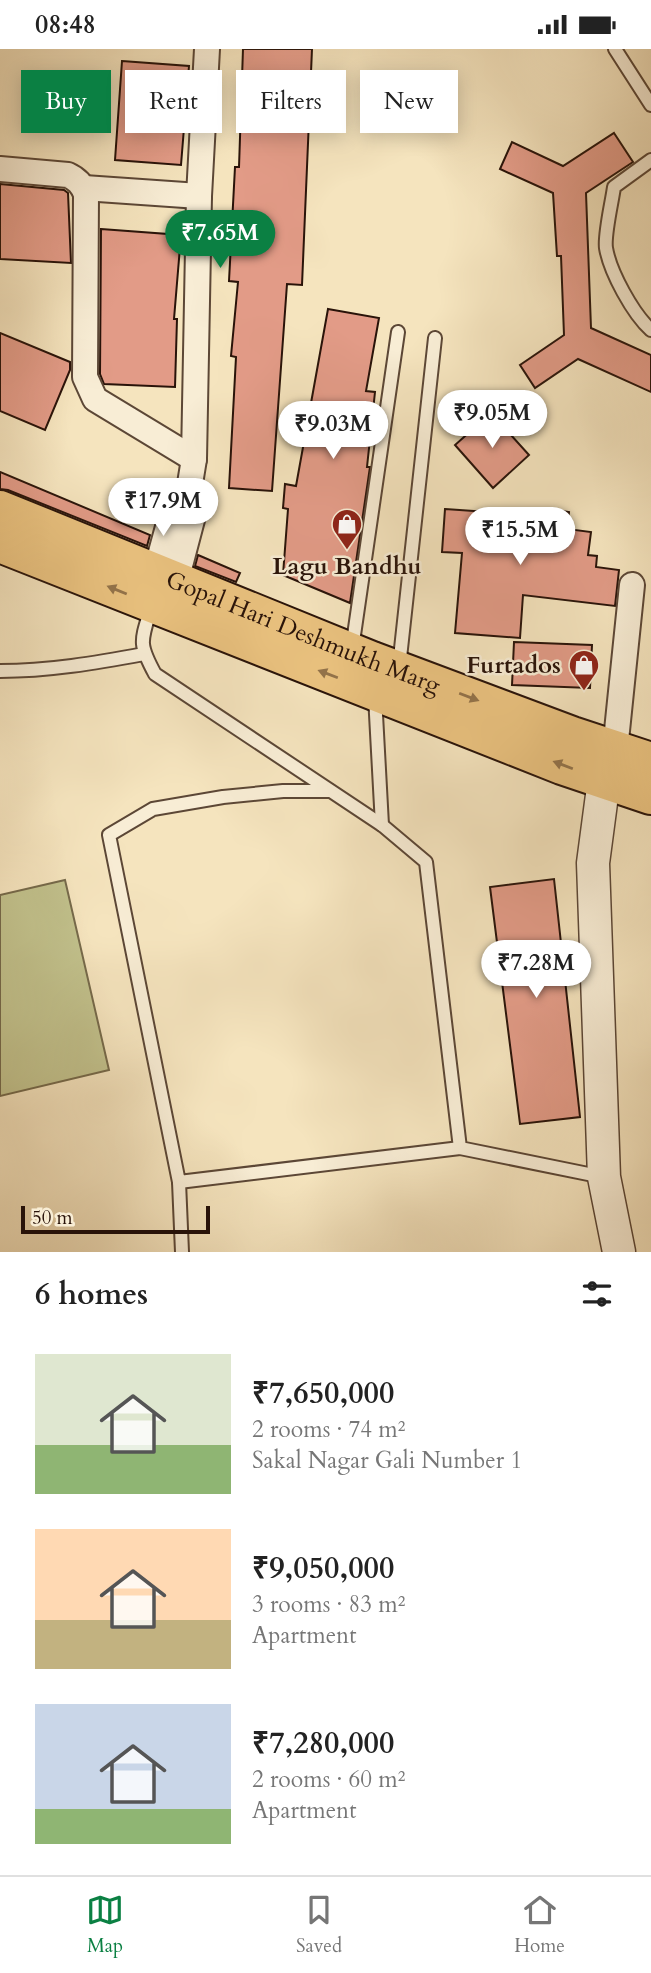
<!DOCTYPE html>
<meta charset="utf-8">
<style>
:root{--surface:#fff;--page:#f6f6f6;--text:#222;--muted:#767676;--line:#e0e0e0;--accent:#0b8043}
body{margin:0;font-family:Cardo,serif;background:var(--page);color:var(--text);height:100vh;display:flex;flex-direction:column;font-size:26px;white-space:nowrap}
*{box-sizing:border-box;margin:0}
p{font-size:23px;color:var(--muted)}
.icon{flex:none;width:38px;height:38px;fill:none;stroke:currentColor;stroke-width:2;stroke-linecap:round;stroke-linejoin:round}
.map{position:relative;height:1203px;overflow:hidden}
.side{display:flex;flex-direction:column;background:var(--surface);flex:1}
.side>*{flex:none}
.top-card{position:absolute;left:21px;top:21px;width:609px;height:63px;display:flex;gap:14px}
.scale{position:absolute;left:21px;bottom:18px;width:189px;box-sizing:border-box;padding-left:7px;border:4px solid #291309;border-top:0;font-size:19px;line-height:24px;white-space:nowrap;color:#291309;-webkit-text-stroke:5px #f8edd5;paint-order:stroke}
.price{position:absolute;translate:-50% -60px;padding:0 16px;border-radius:24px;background:#fff;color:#222;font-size:23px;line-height:46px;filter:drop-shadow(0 2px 4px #0008)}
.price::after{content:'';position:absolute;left:50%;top:42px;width:21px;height:16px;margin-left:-10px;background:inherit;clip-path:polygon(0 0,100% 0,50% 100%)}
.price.selected{background:var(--accent);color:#fff}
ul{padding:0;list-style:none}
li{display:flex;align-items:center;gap:21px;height:175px;padding:0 35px}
li span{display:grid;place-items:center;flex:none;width:196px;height:140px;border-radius:0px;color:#555}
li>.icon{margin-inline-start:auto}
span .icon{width:84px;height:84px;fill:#fffc;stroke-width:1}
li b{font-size:30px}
h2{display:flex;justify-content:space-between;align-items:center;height:84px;padding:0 35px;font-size:30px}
.pill{padding:0 24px;border-radius:0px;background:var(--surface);box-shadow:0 4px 18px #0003;font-size:24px;line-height:63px}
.pill.selected{background:var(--accent);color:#fff}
.status{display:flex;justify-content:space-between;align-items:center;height:49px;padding:0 35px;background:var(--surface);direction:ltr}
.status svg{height:19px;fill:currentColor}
.tab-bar{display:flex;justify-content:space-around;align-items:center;height:98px;border-top:2px solid var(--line);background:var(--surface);font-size:19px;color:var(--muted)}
.tab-bar a{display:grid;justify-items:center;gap:4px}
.tab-bar .selected{color:var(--accent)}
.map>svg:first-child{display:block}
.green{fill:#c2c28d;stroke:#766a4b;stroke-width:2}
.building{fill:#e29b87;stroke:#291309;stroke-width:2}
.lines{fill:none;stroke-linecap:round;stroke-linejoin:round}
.service-casing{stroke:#5c4736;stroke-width:16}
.minor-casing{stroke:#5c4736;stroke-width:28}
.tertiary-casing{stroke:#5c4736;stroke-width:35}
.primary-casing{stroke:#291309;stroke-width:42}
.service{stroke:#f8edd5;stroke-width:12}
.minor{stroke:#f8edd5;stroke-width:24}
.tertiary{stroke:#f8edd5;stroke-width:32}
.primary{stroke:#eac27f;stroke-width:38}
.oneway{fill:#93734a}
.labels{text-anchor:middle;stroke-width:5;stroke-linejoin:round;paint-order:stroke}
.poi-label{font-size:24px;font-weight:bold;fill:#291309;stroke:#f8edd5}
.street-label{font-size:24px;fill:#291309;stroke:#f8edd5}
</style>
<div class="status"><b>08:48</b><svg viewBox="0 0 49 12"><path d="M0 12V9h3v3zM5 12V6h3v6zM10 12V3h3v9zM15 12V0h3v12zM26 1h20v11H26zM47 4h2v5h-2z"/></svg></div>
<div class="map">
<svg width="651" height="1203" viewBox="0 0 651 1203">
<rect width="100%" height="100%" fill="#f5e4be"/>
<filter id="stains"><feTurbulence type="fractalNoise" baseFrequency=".00286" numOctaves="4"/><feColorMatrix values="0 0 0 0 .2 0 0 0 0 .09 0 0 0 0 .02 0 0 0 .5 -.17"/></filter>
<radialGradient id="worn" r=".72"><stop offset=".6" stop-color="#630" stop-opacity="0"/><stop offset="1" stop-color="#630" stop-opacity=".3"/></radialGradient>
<polygon class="green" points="65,831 109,1021 0,1047 0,846"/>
<g class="building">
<polygon points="243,0 312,0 302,236 287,235 272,442 229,439 236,308 231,307 238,233 229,232 235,118 239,118"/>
<polygon points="122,12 189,17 181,116 115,111"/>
<polygon points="614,84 633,113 586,144 591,279 651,306 651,343 578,310 535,339 520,316 564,286 561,207 557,207 553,144 500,120 512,93 563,117"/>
<polygon points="0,135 64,141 68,144 71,214 0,210"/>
<polygon points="101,180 181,186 174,270 177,270 175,338 104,335 100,325"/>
<polygon points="328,260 379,269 366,342 375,343 367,418 370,418 350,554 283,526 288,460 283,459 285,435 296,437"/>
<polygon points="0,284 70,313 70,321 45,381 0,362"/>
<polygon points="491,364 529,406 493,439 455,396"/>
<polygon points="0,423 150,486 147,497 8,441 0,440"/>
<polygon points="445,460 548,467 549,460 569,463 567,480 591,483 588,506 597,507 596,518 619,521 615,557 523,546 520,589 455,584 462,504 442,503"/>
<polygon points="198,506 240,524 236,533 195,517"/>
<polygon points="514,593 592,596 590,639 512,636"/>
<polygon points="554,830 580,1068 520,1075 490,838"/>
</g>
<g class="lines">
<g class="service-casing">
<g id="service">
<polyline points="615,0 651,56"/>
<path d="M651,111L614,138C612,153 604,186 606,199C610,223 633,265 651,281"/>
<path d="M151,559C141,592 138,594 155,625L382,776L426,813L460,1099L603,1128"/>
<polyline points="352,600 398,283"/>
<polyline points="399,618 435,289"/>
<path d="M0,622C48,622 96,614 144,605"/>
<polyline points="375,647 382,776"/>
<polyline points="330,742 283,742 223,748 153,760 109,786 179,1133 460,1099"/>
<polyline points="179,1133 182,1203"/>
</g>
</g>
<g class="minor-casing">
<g id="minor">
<path d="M0,120L68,126C77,130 82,135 86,145L85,328L95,350L194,410"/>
<polyline points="84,139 199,147"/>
<polyline points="155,525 173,460 188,447"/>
<polyline points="176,532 193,467 188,447 194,410 199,147 207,0"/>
<polyline points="615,701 632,536"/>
</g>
</g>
<g class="tertiary-casing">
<polyline id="tertiary" points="613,708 604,731 593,814 604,1128 619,1203"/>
</g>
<g class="primary-casing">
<g id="primary">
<path id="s1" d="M0,461L372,612L572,687L651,713"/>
<polyline points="0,494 562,716 651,746"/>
</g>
</g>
<use href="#service" class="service"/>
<use href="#minor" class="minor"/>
<use href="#tertiary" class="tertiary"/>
<use href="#primary" class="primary"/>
</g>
<defs><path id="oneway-solid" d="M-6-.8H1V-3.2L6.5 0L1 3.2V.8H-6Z" transform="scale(1.75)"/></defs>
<g class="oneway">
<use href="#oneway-solid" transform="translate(117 541) rotate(-158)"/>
<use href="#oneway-solid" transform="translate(328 625) rotate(-159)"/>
<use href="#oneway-solid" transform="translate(469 648) rotate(21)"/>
<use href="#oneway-solid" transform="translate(563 716) rotate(-159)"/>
</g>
<defs>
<g id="shop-pin" transform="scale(1.575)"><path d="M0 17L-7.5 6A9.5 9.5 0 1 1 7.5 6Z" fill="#8f2418" stroke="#f8edd5"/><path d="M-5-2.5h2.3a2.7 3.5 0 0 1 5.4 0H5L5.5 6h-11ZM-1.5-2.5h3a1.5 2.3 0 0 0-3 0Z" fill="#fff"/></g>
</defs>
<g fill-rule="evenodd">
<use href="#shop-pin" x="347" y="475"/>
<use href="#shop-pin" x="584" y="616"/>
</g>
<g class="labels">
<g class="poi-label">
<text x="347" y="525">Lagu Bandhu</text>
<text x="561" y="624" text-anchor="end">Furtados</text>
</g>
<g class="street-label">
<text dy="8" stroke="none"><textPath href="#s1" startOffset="327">Gopal Hari Deshmukh Marg</textPath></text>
</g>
</g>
<rect width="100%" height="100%" filter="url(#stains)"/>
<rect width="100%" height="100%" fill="url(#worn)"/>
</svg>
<div class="scale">50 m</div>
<b class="price selected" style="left:220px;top:221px">₹7.65M</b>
<b class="price" style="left:492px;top:401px">₹9.05M</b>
<b class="price" style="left:333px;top:412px">₹9.03M</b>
<b class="price" style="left:163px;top:489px">₹17.9M</b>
<b class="price" style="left:520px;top:518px">₹15.5M</b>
<b class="price" style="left:536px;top:951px">₹7.28M</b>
<div class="top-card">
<a class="pill selected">Buy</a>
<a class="pill">Rent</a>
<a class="pill">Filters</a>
<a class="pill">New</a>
</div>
</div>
<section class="side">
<h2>6 homes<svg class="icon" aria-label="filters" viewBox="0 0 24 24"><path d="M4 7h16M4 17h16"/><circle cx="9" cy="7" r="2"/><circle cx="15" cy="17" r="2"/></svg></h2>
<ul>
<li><span style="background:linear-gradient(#dfe7d0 65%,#8fb573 0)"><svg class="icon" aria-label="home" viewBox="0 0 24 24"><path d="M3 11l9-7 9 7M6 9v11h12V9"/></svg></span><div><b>₹7,650,000</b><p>2 rooms · 74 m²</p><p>Sakal Nagar Gali Number 1</p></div></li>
<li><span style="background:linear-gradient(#ffd9b3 65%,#c2b280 0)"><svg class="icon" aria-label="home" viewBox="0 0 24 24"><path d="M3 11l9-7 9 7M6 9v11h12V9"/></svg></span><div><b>₹9,050,000</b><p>3 rooms · 83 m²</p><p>Apartment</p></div></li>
<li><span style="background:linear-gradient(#c9d6e8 75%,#8fb573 0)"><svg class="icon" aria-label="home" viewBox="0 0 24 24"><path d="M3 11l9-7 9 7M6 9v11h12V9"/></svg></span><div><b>₹7,280,000</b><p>2 rooms · 60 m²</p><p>Apartment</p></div></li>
</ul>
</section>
<nav class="tab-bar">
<a class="selected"><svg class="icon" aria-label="map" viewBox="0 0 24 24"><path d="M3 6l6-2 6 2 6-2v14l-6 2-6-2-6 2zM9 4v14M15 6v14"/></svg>Map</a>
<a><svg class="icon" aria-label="saved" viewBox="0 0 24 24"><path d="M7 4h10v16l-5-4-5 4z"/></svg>Saved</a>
<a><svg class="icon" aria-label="home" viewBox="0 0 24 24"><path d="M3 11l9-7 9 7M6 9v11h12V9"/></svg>Home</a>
</nav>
